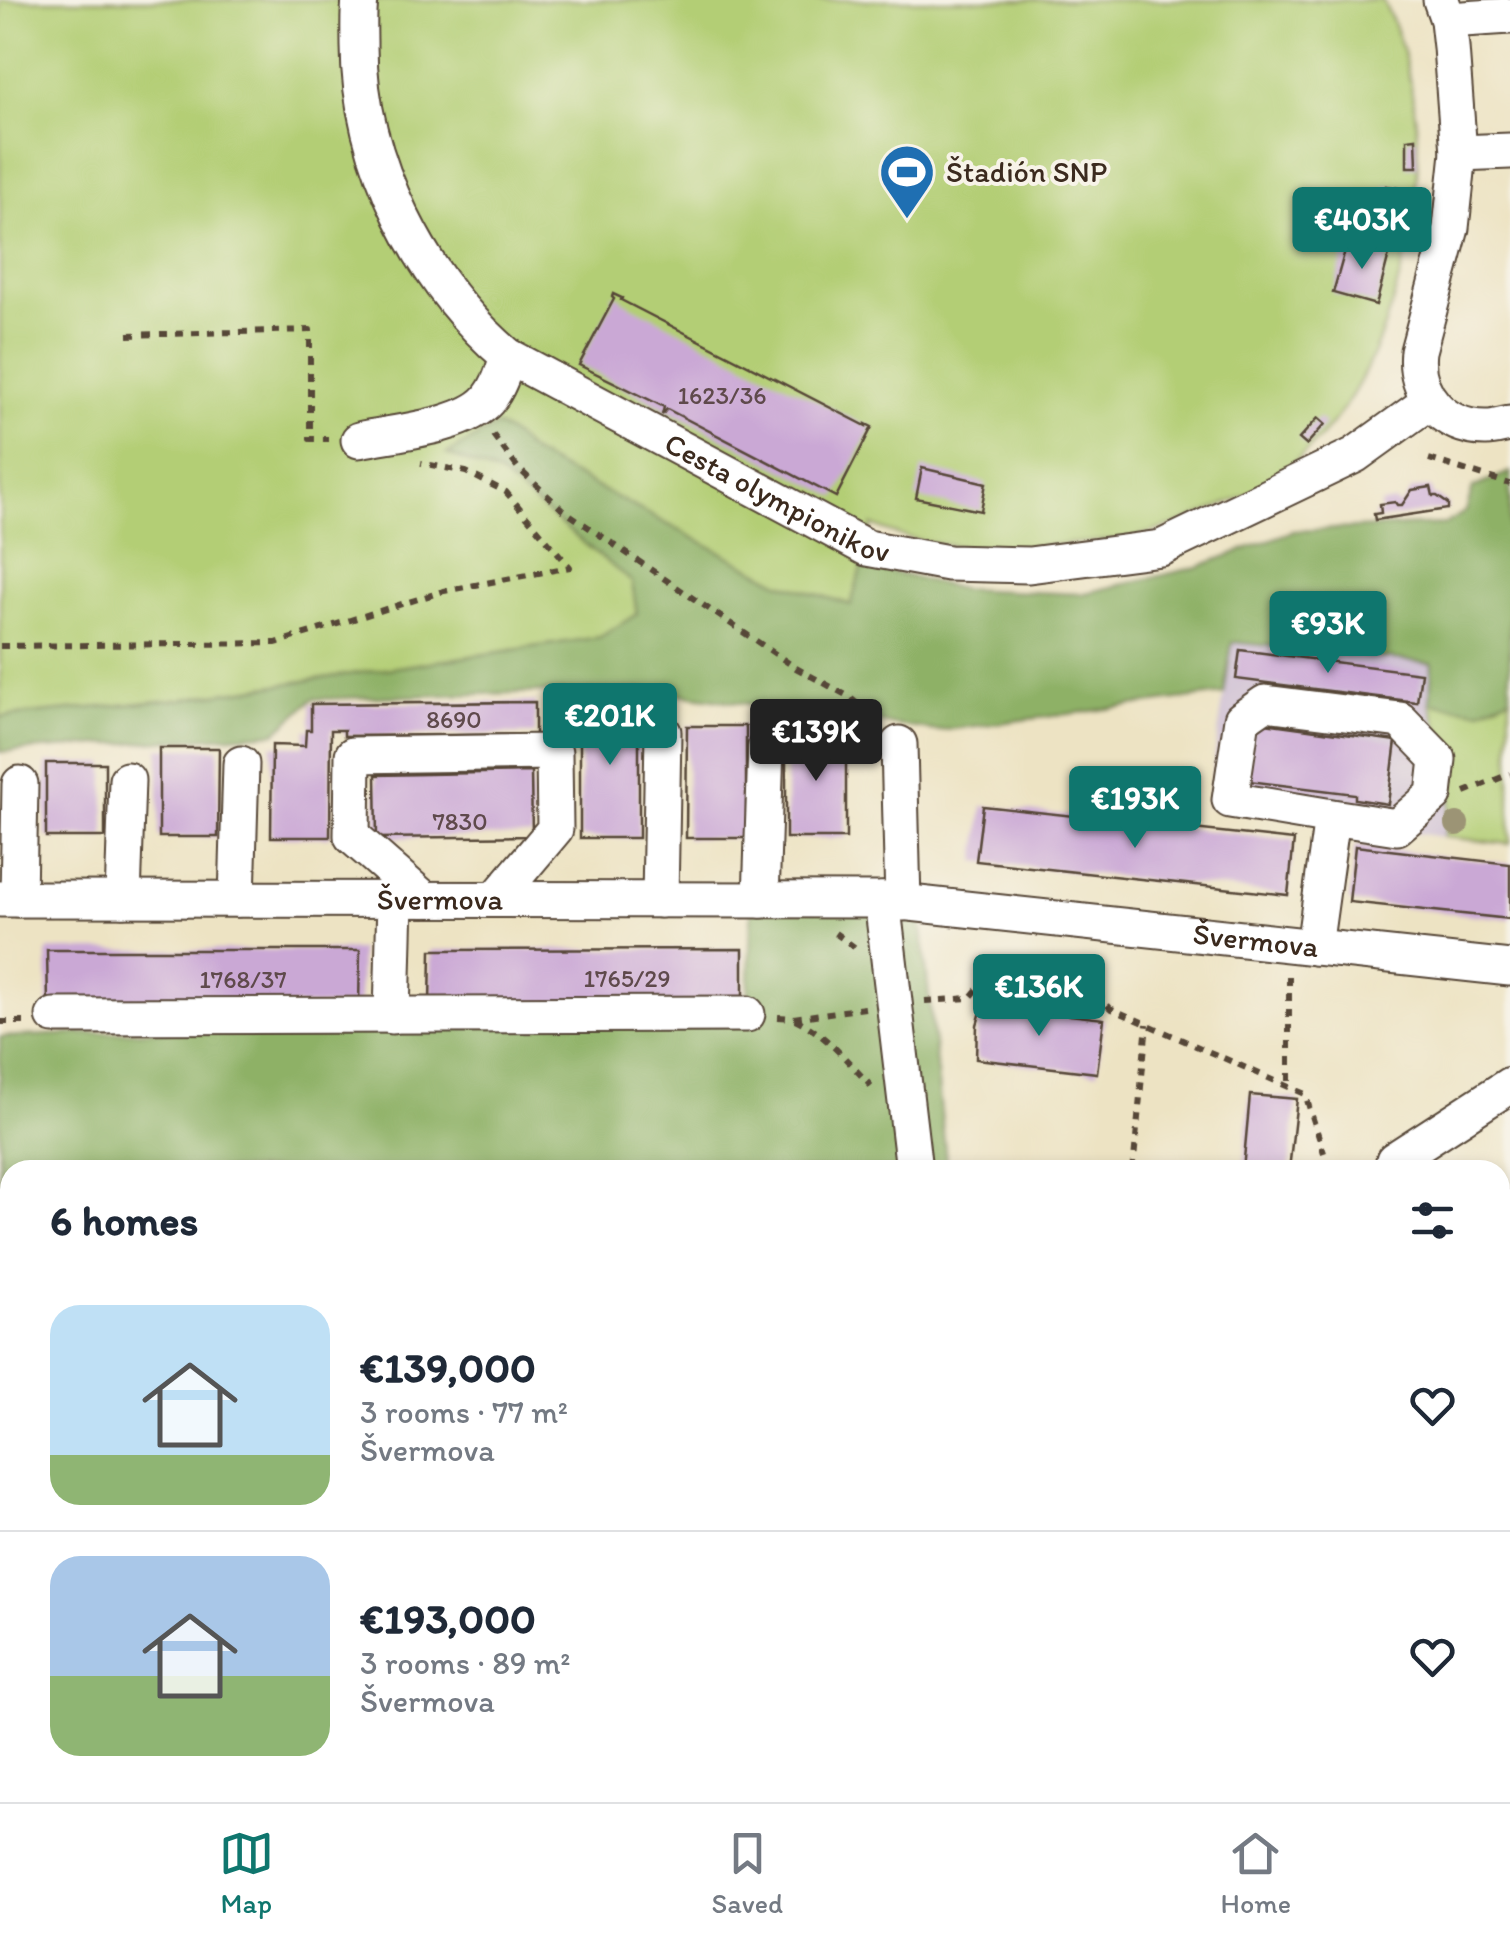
<!DOCTYPE html>
<meta charset="utf-8">
<style>
:root{--surface:#fff;--page:#f6f6f7;--text:#1f2937;--muted:#747a83;--line:#e0e1e3;--accent:#0f766e}
body{margin:0;font-family:Itim,sans-serif;background:var(--page);color:var(--text);height:100vh;display:flex;flex-direction:column;font-size:38px;white-space:nowrap}
*{box-sizing:border-box;margin:0}
p{font-size:32px;color:var(--muted)}
.icon{flex:none;width:55px;height:55px;fill:none;stroke:currentColor;stroke-width:2;stroke-linecap:round;stroke-linejoin:round}
.map{position:relative;flex:1;overflow:hidden}
.sheet{position:absolute;left:0px;top:1160px;width:1510px;height:642px;display:flex;flex-direction:column;background:var(--surface);border-radius:30px 30px 0 0;box-shadow:0 5px 15px #0003}
.sheet>*{flex:none}
.price{position:absolute;translate:-50% -85px;padding:0 22px;border-radius:10px;background:var(--accent);color:#fff;font-size:32px;line-height:65px;filter:drop-shadow(0 2px 5px #0008)}
.price::after{content:'';position:absolute;left:50%;top:60px;width:30px;height:22px;margin-left:-15px;background:inherit;clip-path:polygon(0 0,100% 0,50% 100%)}
.price.on{background:#222;color:#fff}
ul{padding:0;list-style:none}
li{display:flex;align-items:center;gap:30px;height:250px;padding:0 50px}
li+li{border-top:2px solid var(--line)}
li span{display:grid;place-items:center;flex:none;width:280px;height:200px;border-radius:30px;color:#555}
li>.icon{margin-inline-start:auto}
span .icon{width:120px;height:120px;fill:#fffc;stroke-width:1}
li b{font-size:42px}
h2{display:flex;justify-content:space-between;align-items:center;height:120px;padding:0 50px;font-size:42px}
.tab-bar{display:flex;justify-content:space-around;align-items:center;height:140px;border-top:2px solid var(--line);background:var(--surface);font-size:28px;color:var(--muted)}
.tab-bar a{display:grid;justify-items:center;gap:5px}
.tab-bar .on{color:var(--accent)}
.map>svg:first-child{display:block}
.industrial{fill:#cdbed3}
.green{fill:#b3ce74;stroke:#777c49;stroke-width:2.5}
.forest{fill:#8eb166;stroke:#646e42;stroke-width:2.5}
.building{fill:#caa8d5}
.lines{fill:none;stroke-linecap:round;stroke-linejoin:round}
.minor-casing{stroke:#564637;stroke-width:39}
.path{stroke:#564637;stroke-width:6;stroke-dasharray:8 8;stroke-linecap:butt}
.minor{stroke:#fff;stroke-width:35}
.tree{fill:#9c9474}
.labels{text-anchor:middle;stroke-width:8;stroke-linejoin:round;paint-order:stroke}
.number-label{font-size:25px;fill:#5f4a4c}
.poi-label{font-size:30px;fill:#3b2a1e;stroke:#f7f3e8;text-anchor:start}
.street-label{font-size:30px;fill:#3b2a1e;stroke:#f7f3e8}
</style>
<div class="map">
<svg width="1510" height="1802" viewBox="0 0 1510 1802">
<rect width="100%" height="100%" fill="#f7f3e8"/>
<filter id="ink" filterUnits="userSpaceOnUse"><feTurbulence type="fractalNoise" baseFrequency=".01" numOctaves="2"/><feDisplacementMap in="SourceGraphic" scale="20" xChannelSelector="R" yChannelSelector="G"/><feConvolveMatrix kernelMatrix="1 2 1 2 8 2 1 2 1" color-interpolation-filters="sRGB"/></filter>
<filter id="wash" filterUnits="userSpaceOnUse"><feTurbulence type="fractalNoise" baseFrequency=".0048" numOctaves="4" result="noise"/><feDisplacementMap in="SourceGraphic" scale="40" xChannelSelector="R" yChannelSelector="G"/><feGaussianBlur stdDeviation="2.25" result="paint"/><feColorMatrix in="noise" values="0 0 0 0 0 0 0 0 0 0 0 0 0 0 0 0 0 1.4 0 .05"/><feComposite in="paint" operator="in"/></filter>
<g filter="url(#wash)">
<rect width="100%" height="100%" fill="#ede3c3"/>
<polygon class="industrial" points="1232,642 1433,664 1430,703 1455,777 1444,837 1207,806"/>
<g class="green">
<path d="M0,0H1382C1408,44 1421,126 1417,177C1411,255 1383,358 1335,420C1314,447 1284,472 1255,490C1245,497 1232,501 1221,506C1190,519 1160,532 1127,538C1102,542 1076,543 1051,545C992,551 927,550 872,525L852,605L780,583L533,454L513,436L497,426L448,454L500,475L633,582L637,614L601,637L183,699L0,717Z"/>
<polygon points="1510,697 1510,844 1444,837 1455,777 1430,703 1480,710"/>
</g>
<g class="forest">
<polygon points="497,426 513,436 533,454 780,583 851,605 862,565 961,589 1081,594 1198,567 1293,531 1445,524 1466,511 1473,488 1510,472 1510,697 1480,710 1430,703 1432,663 1232,642 1224,694 937,731 644,689 313,699 275,733 0,752 0,717 183,699 600,637 637,614 632,582 500,475 447,454"/>
<polygon points="752,891 919,899 947,1170 10,1170 10,1196 0,1198 0,1037 748,1005"/>
</g>
<g id="blocks">
<g class="building">
<polygon points="1416,138 1417,167 1407,167 1407,139"/>
<polygon points="1386,186 1416,191 1409,235 1379,230"/>
<polygon points="1348,240 1390,251 1376,305 1333,293"/>
<polygon points="613,294 622,298 621,300 866,426 866,424 872,427 836,497 667,409 662,415 664,407 579,365 614,299 612,297"/>
<polygon points="1318,418 1325,424 1306,445 1299,439"/>
<polygon points="922,468 986,483 981,511 916,498"/>
<polygon points="1431,487 1433,496 1437,496 1448,504 1448,509 1375,520 1374,514 1381,513 1380,504 1395,502 1397,505 1402,505 1412,490"/>
<polygon points="1240,650 1421,673 1417,702 1236,679"/>
<rect x="580" y="697" width="59" height="141"/>
<polygon points="535,702 535,734 344,736 344,730 331,730 330,837 271,837 272,745 305,746 306,730 311,730 311,704"/>
<polygon points="1257,722 1396,741 1388,804 1355,799 1355,794 1249,781"/>
<polygon points="687,726 746,726 746,838 686,838"/>
<rect x="786" y="730" width="60" height="108"/>
<polygon points="159,748 219,748 218,837 159,837"/>
<rect x="46" y="763" width="59" height="74"/>
<polygon points="531,772 532,836 377,838 376,775"/>
<polygon points="983,806 1294,840 1288,895 976,861"/>
<polygon points="1355,846 1510,864 1510,919 1349,902"/>
<polygon points="743,949 743,1004 430,1005 431,950"/>
<polygon points="47,950 360,950 359,1006 48,1005"/>
<polygon points="983,1005 1104,1019 1097,1073 976,1059 977,1025"/>
<polygon points="1250,1095 1297,1099 1289,1170 1243,1170"/>
<polygon points="1500,1344 1510,1344 1510,1378 1500,1377"/>
<polygon points="1510,1463 1510,1511 1500,1512 1500,1464"/>
<polygon points="1510,1637 1510,1688 1500,1689 1500,1638"/>
<polygon points="1509,1712 1510,1802 1485,1802 1488,1792 1500,1792 1500,1744"/>
<polygon points="173,1792 210,1792 212,1802 145,1802 144,1799"/>
<polygon points="307,1792 389,1792 390,1802 338,1802"/>
<polygon points="619,1792 706,1792 754,1800 754,1802 618,1802"/>
<polygon points="1062,1792 1109,1792 1110,1802 1057,1802 1056,1793"/>
<polygon points="1345,1792 1398,1792 1398,1802 1351,1802"/>
</g>
</g>
</g>
<g filter="url(#ink)">
<use href="#blocks" fill-opacity="0" stroke="#564637" stroke-width="2.5"/>
<g class="lines">
<g class="minor-casing">
<g id="minor">
<path id="s1" d="M360,0C358,15 359,31 359,46C359,160 422,283 508,356L867,548L948,563L1029,565L1161,548L1355,455L1430,401"/>
<path d="M1441,0L1448,20L1451,47L1459,153L1451,228L1418,351C1413,393 1443,429 1487,428C1494,428 1503,425 1510,424"/>
<polyline points="1448,20 1510,16"/>
<polyline points="1459,153 1510,151"/>
<path d="M359,440C395,432 464,427 488,400C499,387 503,372 508,356"/>
<polyline points="899,744 903,903"/>
<path id="s2" d="M0,899L882,900L1510,968"/>
<polyline points="18,899 20,784"/>
<polyline points="123,899 127,780"/>
<polyline points="237,899 241,764"/>
<polyline points="424,899 352,836 353,755 554,752 555,829 496,899"/>
<polyline points="660,900 663,732"/>
<polyline points="761,900 766,747"/>
<polyline points="882,900 914,1170"/>
<polyline points="1314,947 1332,817 1230,800 1242,719 1265,703 1400,720 1438,759 1434,795 1397,827 1332,817"/>
<polyline points="54,1016 747,1014"/>
<polyline points="392,1016 395,899"/>
<polyline points="1394,1160 1510,1085"/>
<polyline points="1500,1321 1510,1319"/>
<polyline points="1500,1439 1510,1438"/>
<path d="M0,1480C5,1502 11,1524 0,1545"/>
<polyline points="1500,1576 1510,1575"/>
<polyline points="1500,1704 1510,1703"/>
<polyline points="0,1773 10,1772"/>
<polyline points="75,1792 89,1802"/>
<polyline points="515,1792 527,1802"/>
<polyline points="984,1792 984,1802"/>
<polyline points="1125,1792 1127,1802"/>
<polyline points="584,1802 588,1792"/>
<polyline points="1336,1802 1337,1792"/>
</g>
</g>
<g class="path">
<polyline points="128,335 310,330 310,439 328,439"/>
<polyline points="493,435 518,468 563,510 796,668 848,696 878,721"/>
<polyline points="1429,459 1510,484"/>
<polyline points="0,646 276,643 444,591 570,567 506,492 466,472 421,463"/>
<polyline points="1465,792 1510,774"/>
<polyline points="835,933 857,949"/>
<polyline points="1289,977 1289,1087"/>
<polyline points="1097,993 1110,1008 1305,1094 1324,1153"/>
<polyline points="925,1001 970,998 982,984"/>
<polyline points="778,1017 793,1018 865,1008"/>
<path d="M795,1019C826,1034 847,1061 871,1086"/>
<polyline points="0,1022 24,1022"/>
<polyline points="1133,1170 1147,1024"/>
<polyline points="1500,1189 1510,1193"/>
<polyline points="1503,1289 1510,1213"/>
</g>
<use href="#minor" class="minor"/>
</g>
<circle class="tree" cx="1457" cy="824" r="12"/>
</g>
<defs>
<g id="stadium-pin" transform="scale(2.875)"><path d="M0 17L-7.5 6A9.5 9.5 0 1 1 7.5 6Z" fill="#1f6fb2" stroke="#f7f3e8"/><path d="M0-5a6.5 5 0 1 0 0 10a6.5 5 0 1 0 0-10ZM-3.5-1.8h7v3.6h-7Z" fill="#fff"/></g>
</defs>
<g fill-rule="evenodd">
<use href="#stadium-pin" x="907" y="172"/>
</g>
<g class="labels">
<g class="number-label">
<text x="722" y="404">1623/36</text>
<text x="454" y="728">8690</text>
<text x="460" y="830">7830</text>
<text x="627" y="987">1765/29</text>
<text x="243" y="988">1768/37</text>
</g>
<g class="poi-label">
<text x="946" y="182">Štadión SNP</text>
</g>
<g class="street-label">
<text dy="10" stroke="none"><textPath href="#s1" startOffset="705">Cesta olympionikov</textPath></text>
<text dy="10" stroke="none"><textPath href="#s2" startOffset="440">Švermova</textPath></text>
<text dy="10" stroke="none"><textPath href="#s2" startOffset="1258">Švermova</textPath></text>
</g>
</g>
</svg>
<b class="price" style="left:1362px;top:272px">€403K</b>
<b class="price" style="left:1328px;top:676px">€93K</b>
<b class="price" style="left:610px;top:768px">€201K</b>
<b class="price on" style="left:816px;top:784px">€139K</b>
<b class="price" style="left:1135px;top:851px">€193K</b>
<b class="price" style="left:1039px;top:1039px">€136K</b>
<section class="sheet">
<h2>6 homes<svg class="icon" aria-label="filters" viewBox="0 0 24 24"><path d="M4 7h16M4 17h16"/><circle cx="9" cy="7" r="2"/><circle cx="15" cy="17" r="2"/></svg></h2>
<ul>
<li><span style="background:linear-gradient(#bfe0f5 75%,#8fb573 0)"><svg class="icon" aria-label="home" viewBox="0 0 24 24"><path d="M3 11l9-7 9 7M6 9v11h12V9"/></svg></span><div><b>€139,000</b><p>3 rooms · 77 m²</p><p>Švermova</p></div><svg class="icon" aria-label="heart" viewBox="0 0 24 24"><path d="M12 20l-8-8c-3-5 5-10 8-4 3-6 11-1 8 4z"/></svg></li>
<li><span style="background:linear-gradient(#a9c7e8 60%,#8fb573 0)"><svg class="icon" aria-label="home" viewBox="0 0 24 24"><path d="M3 11l9-7 9 7M6 9v11h12V9"/></svg></span><div><b>€193,000</b><p>3 rooms · 89 m²</p><p>Švermova</p></div><svg class="icon" aria-label="heart" viewBox="0 0 24 24"><path d="M12 20l-8-8c-3-5 5-10 8-4 3-6 11-1 8 4z"/></svg></li>
</ul>
</section>
</div>
<nav class="tab-bar">
<a class="on"><svg class="icon" aria-label="map" viewBox="0 0 24 24"><path d="M3 6l6-2 6 2 6-2v14l-6 2-6-2-6 2zM9 4v14M15 6v14"/></svg>Map</a>
<a><svg class="icon" aria-label="saved" viewBox="0 0 24 24"><path d="M7 4h10v16l-5-4-5 4z"/></svg>Saved</a>
<a><svg class="icon" aria-label="home" viewBox="0 0 24 24"><path d="M3 11l9-7 9 7M6 9v11h12V9"/></svg>Home</a>
</nav>
